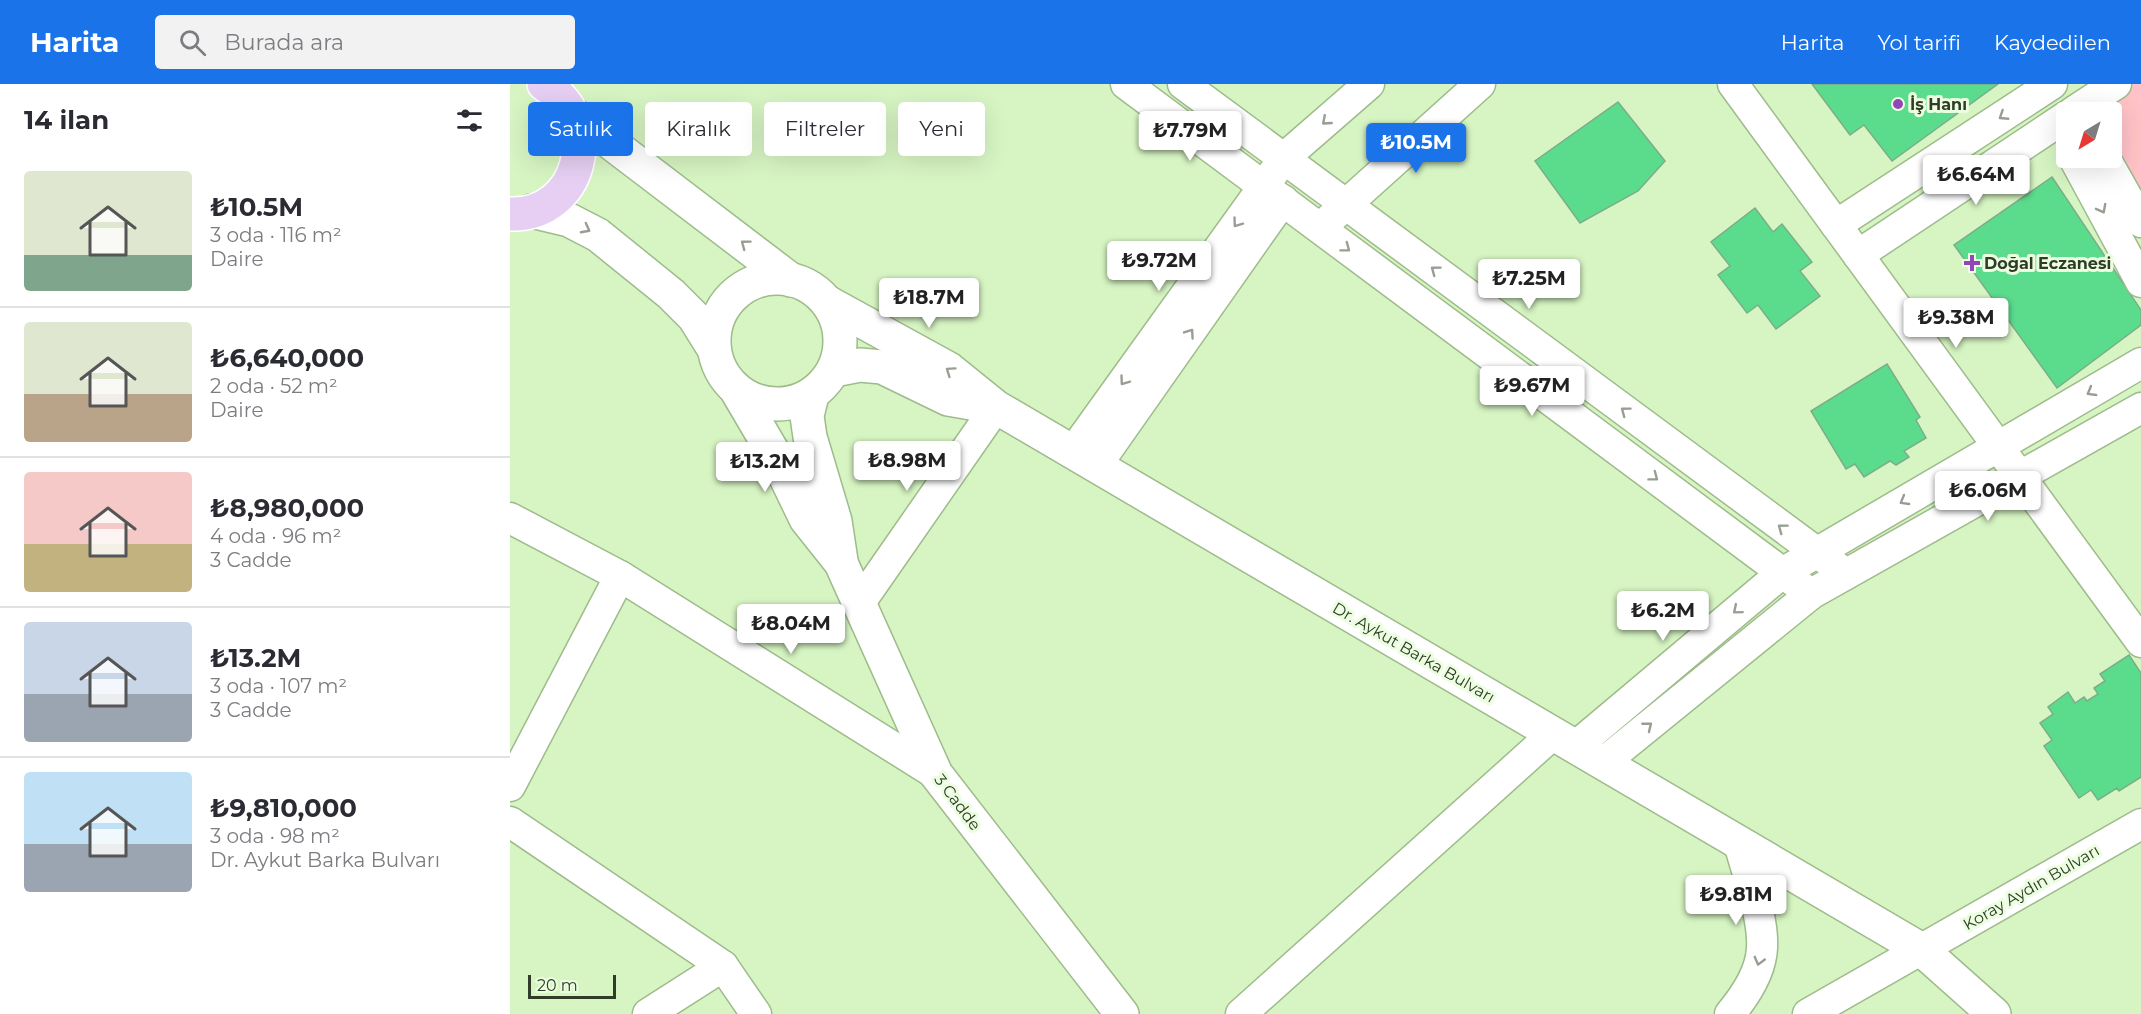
<!DOCTYPE html>
<html lang="tr">
<meta charset="utf-8">
<style>
:root{--surface:#fff;--page:#f2f2f3;--text:#2b2b33;--muted:#7c7c81;--line:#e1e1e2;--accent:#1a73e8}
body{margin:0;font-family:Montserrat,sans-serif;background:var(--page);color:var(--text);height:100vh;display:flex;flex-direction:column;font-size:22px;white-space:nowrap}
*{box-sizing:border-box;margin:0}
p{font-size:20px;color:var(--muted)}
.icon{flex:none;width:33px;height:33px;fill:none;stroke:currentColor;stroke-width:2;stroke-linecap:round;stroke-linejoin:round}
.map{position:relative;flex:1;overflow:hidden}
.panel{display:flex;flex-direction:column;background:var(--surface);width:510px}
.panel>*{flex:none}
.guide{position:absolute;left:18px;top:18px;width:570px;height:54px;display:flex;gap:12px}
.needle{width:39px;rotate:218deg}
.buttons{position:absolute;left:1546px;top:18px;display:grid;gap:12px}
.buttons a{display:grid;place-items:center;width:66px;height:66px;border-radius:6px;background:var(--surface);box-shadow:0 6px 24px #0002;font-size:30px}
.scale{position:absolute;left:18px;bottom:15px;width:88px;box-sizing:border-box;padding-left:6px;border:3px solid #303c28;border-top:0;font-size:16px;line-height:21px;white-space:nowrap;color:#303c28;-webkit-text-stroke:4px #ebfee0;paint-order:stroke}
.price{position:absolute;translate:-50% -51px;padding:0 14px;border-radius:6px;background:#fff;color:#222;font-size:20px;line-height:39px;filter:drop-shadow(0 2px 3px #0008)}
.price::after{content:'';position:absolute;left:50%;top:36px;width:18px;height:14px;margin-left:-9px;background:inherit;clip-path:polygon(0 0,100% 0,50% 100%)}
.price.current{background:var(--accent);color:#fff}
ul{padding:0;list-style:none}
li{display:flex;align-items:center;gap:18px;height:150px;padding:0 24px}
li+li{border-top:2px solid var(--line)}
li span{display:grid;place-items:center;flex:none;width:168px;height:120px;border-radius:6px;color:#555}
li>.icon{margin-inline-start:auto}
span .icon{width:72px;height:72px;fill:#fffc;stroke-width:1}
li b{font-size:26px}
h2{display:flex;justify-content:space-between;align-items:center;height:72px;padding:0 24px;font-size:26px}
.chip{padding:0 21px;border-radius:6px;background:var(--surface);box-shadow:0 6px 24px #0002;font-size:21px;line-height:54px}
.chip.current{background:var(--accent);color:#fff}
header{display:flex;align-items:center;gap:36px;box-sizing:border-box;height:84px;padding:0 30px;background:var(--accent);color:#fff}
header strong{font-size:28px}
nav{display:flex;gap:33px;margin-inline-start:auto;font-size:21px}
.search{width:420px;height:54px;background:var(--page);display:flex;align-items:center;gap:15px;box-sizing:border-box;padding:0 21px;border-radius:6px;color:var(--muted);font-size:22px}
main{display:flex;flex:1;min-height:0}
.map>svg:first-child{display:block}
.green{fill:#ffc2c7}
.building{fill:#5bdc8c;stroke:#7cad8a;stroke-width:1.5}
.lines{fill:none;stroke-linecap:round;stroke-linejoin:round}
.minor-casing{stroke:#9ebb8b;stroke-width:33}
.secondary-casing{stroke:#9ebb8b;stroke-width:36}
.primary-casing{stroke:#fff;stroke-width:36}
.minor{stroke:#fff;stroke-width:30}
.secondary{stroke:#fff;stroke-width:33}
.primary{stroke:#e6cff3;stroke-width:33}
.oneway{stroke:#989e94}
.poi-dot{fill:#9346b7;stroke:#ebfee0;stroke-width:2}
.labels{text-anchor:middle;stroke-width:6;stroke-linejoin:round;paint-order:stroke}
.poi-label{font-size:16px;font-weight:bold;fill:#303c28;stroke:#ebfee0;text-anchor:start}
.street-label{font-size:16px;fill:#303c28;stroke:#ebfee0}
</style>
<header>
<strong>Harita</strong>
<div class="search"><svg class="icon" aria-label="search" viewBox="0 0 24 24"><circle cx="10" cy="10" r="6"/><path d="M15 15l6 6"/></svg>Burada ara</div>
<nav><a>Harita</a><a>Yol tarifi</a><a>Kaydedilen</a></nav>
</header>
<main>
<section class="panel">
<h2>14 ilan<svg class="icon" aria-label="filters" viewBox="0 0 24 24"><path d="M4 7h16M4 17h16"/><circle cx="9" cy="7" r="2"/><circle cx="15" cy="17" r="2"/></svg></h2>
<ul>
<li><span style="background:linear-gradient(#dfe7d0 70%,#7fa58c 0)"><svg class="icon" aria-label="home" viewBox="0 0 24 24"><path d="M3 11l9-7 9 7M6 9v11h12V9"/></svg></span><div><b>₺10.5M</b><p>3 oda · 116 m²</p><p>Daire</p></div></li>
<li><span style="background:linear-gradient(#dfe7d0 60%,#b9a48a 0)"><svg class="icon" aria-label="home" viewBox="0 0 24 24"><path d="M3 11l9-7 9 7M6 9v11h12V9"/></svg></span><div><b>₺6,640,000</b><p>2 oda · 52 m²</p><p>Daire</p></div></li>
<li><span style="background:linear-gradient(#f6c9c9 60%,#c2b280 0)"><svg class="icon" aria-label="home" viewBox="0 0 24 24"><path d="M3 11l9-7 9 7M6 9v11h12V9"/></svg></span><div><b>₺8,980,000</b><p>4 oda · 96 m²</p><p>3 Cadde</p></div></li>
<li><span style="background:linear-gradient(#c9d6e8 60%,#9aa5b1 0)"><svg class="icon" aria-label="home" viewBox="0 0 24 24"><path d="M3 11l9-7 9 7M6 9v11h12V9"/></svg></span><div><b>₺13.2M</b><p>3 oda · 107 m²</p><p>3 Cadde</p></div></li>
<li><span style="background:linear-gradient(#bfe0f5 60%,#9aa5b1 0)"><svg class="icon" aria-label="home" viewBox="0 0 24 24"><path d="M3 11l9-7 9 7M6 9v11h12V9"/></svg></span><div><b>₺9,810,000</b><p>3 oda · 98 m²</p><p>Dr. Aykut Barka Bulvarı</p></div></li>
</ul>
</section>
<div class="map">
<svg width="1631" height="930" viewBox="0 0 1631 930">
<rect width="100%" height="100%" fill="#d7f5c3"/>
<polygon class="green" points="1624,0 1631,0 1631,107 1602,54 1602,28 1588,28 1586,24"/>
<g class="building">
<polygon points="1302,0 1488,0 1382,77 1354,41 1340,51"/>
<polygon points="1108,18 1155,77 1128,107 1070,139 1025,77"/>
<polygon points="1542,93 1631,226 1631,241 1547,304 1444,161"/>
<polygon points="1245,124 1263,148 1272,140 1302,178 1290,187 1310,212 1266,245 1248,221 1237,229 1208,191 1220,182 1201,158"/>
<polygon points="1377,280 1410,333 1406,336 1416,354 1394,367 1399,373 1386,381 1380,377 1354,393 1345,380 1336,385 1301,327"/>
<polygon points="1619,571 1631,589 1631,693 1609,707 1607,704 1588,716 1581,706 1569,714 1534,662 1542,656 1530,639 1543,630 1538,623 1558,608 1565,619 1574,613 1577,617 1588,610 1584,604 1595,597 1590,590"/>
</g>
<g class="lines">
<g class="minor-casing">
<g id="minor">
<polyline points="616,0 1301,510"/>
<polyline points="673,0 1336,490"/>
<polyline points="1223,0 1631,558"/>
<polyline points="1563,28 1606,0"/>
<polyline points="1564,74 1631,198"/>
<polyline points="1595,74 1631,138"/>
<polyline points="821,134 970,0"/>
<polyline points="1326,141 1542,0"/>
<polyline points="1348,171 1557,32"/>
<polyline points="562,369 774,74 859,0"/>
<polyline points="586,382 773,116"/>
<polyline points="0,434 110,492 426,690"/>
<polyline points="349,520 486,323"/>
<polyline points="1065,663 1272,489 1631,279"/>
<polyline points="1093,679 1301,510 1631,324"/>
<polyline points="0,702 110,492"/>
<polyline points="0,738 213,882 246,930"/>
<polyline points="138,930 213,882"/>
<polyline points="731,930 1043,650"/>
<path d="M1220,930C1235,912 1251,888 1252,864C1254,834 1237,789 1229,759"/>
<polyline points="1298,930 1631,740"/>
</g>
</g>
<g class="secondary-casing">
<g id="secondary">
<polyline points="63,30 281,196"/>
<polyline points="21,127 59,136 88,151 161,210 184,233 204,265"/>
<circle cx="267" cy="257" r="63"/>
<polyline points="317,218 439,285 486,323 1412,866 1484,930"/>
<polyline points="324,286 350,281 372,283 438,315 484,323"/>
<polyline points="227,307 267,375 296,435 331,479 426,690 612,930"/>
<polyline points="302,311 297,332 300,353 325,437 331,477"/>
</g>
</g>
<g class="primary-casing">
<path id="primary" d="M0,130C70,133 96,39 34,0"/>
</g>
<use href="#minor" class="minor"/>
<use href="#secondary" class="secondary"/>
<use href="#primary" class="primary"/>
</g>
<defs><path id="oneway-chevron" d="M-2-3.5L2.5 0L-2 3.5" fill="none" stroke-width="1.6" stroke-linecap="round" stroke-linejoin="round" transform="scale(1.5)"/></defs>
<g class="oneway">
<use href="#oneway-chevron" transform="translate(1493 32) rotate(147)"/>
<use href="#oneway-chevron" transform="translate(816 37) rotate(139)"/>
<use href="#oneway-chevron" transform="translate(1592 125) rotate(62)"/>
<use href="#oneway-chevron" transform="translate(727 139) rotate(126)"/>
<use href="#oneway-chevron" transform="translate(76 145) rotate(28)"/>
<use href="#oneway-chevron" transform="translate(235 160) rotate(-143)"/>
<use href="#oneway-chevron" transform="translate(836 164) rotate(37)"/>
<use href="#oneway-chevron" transform="translate(925 186) rotate(-143)"/>
<use href="#oneway-chevron" transform="translate(680 249) rotate(-55)"/>
<use href="#oneway-chevron" transform="translate(440 287) rotate(-145)"/>
<use href="#oneway-chevron" transform="translate(614 297) rotate(126)"/>
<use href="#oneway-chevron" transform="translate(1581 308) rotate(150)"/>
<use href="#oneway-chevron" transform="translate(1115 327) rotate(-143)"/>
<use href="#oneway-chevron" transform="translate(1144 393) rotate(37)"/>
<use href="#oneway-chevron" transform="translate(1394 417) rotate(150)"/>
<use href="#oneway-chevron" transform="translate(1272 444) rotate(-143)"/>
<use href="#oneway-chevron" transform="translate(1227 526) rotate(140)"/>
<use href="#oneway-chevron" transform="translate(1138 642) rotate(-39)"/>
<use href="#oneway-chevron" transform="translate(1249 877) rotate(105)"/>
</g>
<g class="poi-dot">
<circle cx="1388" cy="20" r="6"/>
<path d="M1459 170h6v6h6v6h-6v6h-6v-6h-6v-6h6z"/>
</g>
<g class="labels">
<g class="poi-label">
<text x="1400" y="26">İş Hanı</text>
<text x="1474" y="185">Doğal Eczanesi</text>
</g>
<g class="street-label">
<text transform="translate(904 568) rotate(30)" y="6">Dr. Aykut Barka Bulvarı</text>
<text transform="translate(448 718) rotate(53)" y="6">3 Cadde</text>
<text transform="translate(1521 803) rotate(-30)" y="6">Koray Aydın Bulvarı</text>
</g>
</g>
</svg>
<div class="buttons">
<a><svg class="needle" viewBox="-14 -14 28 28"><path d="M0-13l5 13h-10z" fill="#e53935"/><path d="M0 13l5-13h-10z" fill="#7c7c81"/></svg></a>
</div>
<div class="scale">20 m</div>
<b class="price" style="left:680px;top:78px">₺7.79M</b>
<b class="price current" style="left:906px;top:90px">₺10.5M</b>
<b class="price" style="left:1466px;top:122px">₺6.64M</b>
<b class="price" style="left:649px;top:208px">₺9.72M</b>
<b class="price" style="left:1019px;top:226px">₺7.25M</b>
<b class="price" style="left:419px;top:245px">₺18.7M</b>
<b class="price" style="left:1446px;top:265px">₺9.38M</b>
<b class="price" style="left:1022px;top:333px">₺9.67M</b>
<b class="price" style="left:397px;top:408px">₺8.98M</b>
<b class="price" style="left:255px;top:409px">₺13.2M</b>
<b class="price" style="left:1478px;top:438px">₺6.06M</b>
<b class="price" style="left:1153px;top:558px">₺6.2M</b>
<b class="price" style="left:281px;top:571px">₺8.04M</b>
<b class="price" style="left:1226px;top:842px">₺9.81M</b>
<div class="guide">
<a class="chip current">Satılık</a>
<a class="chip">Kiralık</a>
<a class="chip">Filtreler</a>
<a class="chip">Yeni</a>
</div>
</div>
</main>
